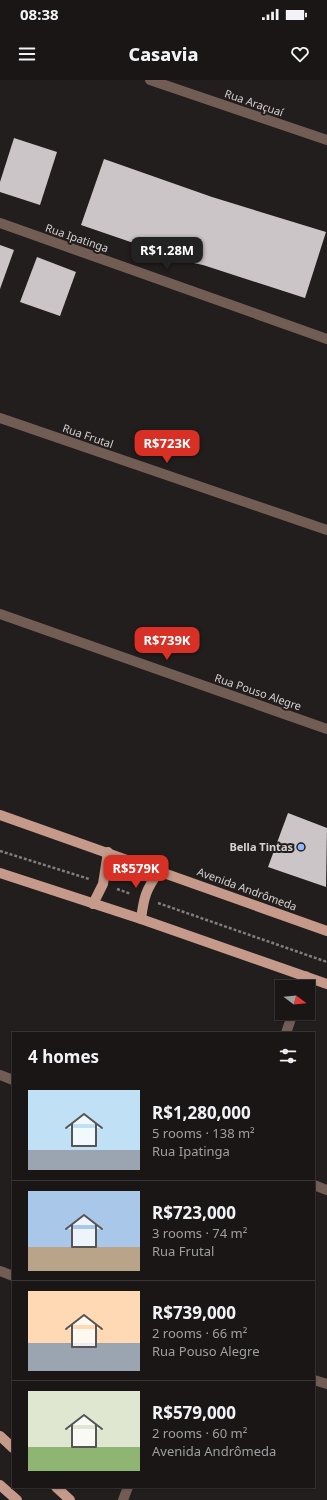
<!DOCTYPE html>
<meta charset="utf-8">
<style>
:root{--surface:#1a1616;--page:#272323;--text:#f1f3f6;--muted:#9f9fa1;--line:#383535;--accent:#d93025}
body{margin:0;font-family:"Noto Sans",sans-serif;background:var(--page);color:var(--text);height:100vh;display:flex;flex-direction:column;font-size:15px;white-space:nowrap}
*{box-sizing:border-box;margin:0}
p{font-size:13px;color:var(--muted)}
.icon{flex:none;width:22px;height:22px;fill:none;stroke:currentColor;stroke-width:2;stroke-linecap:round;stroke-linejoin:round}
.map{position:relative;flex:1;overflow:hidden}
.details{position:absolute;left:12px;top:952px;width:303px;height:456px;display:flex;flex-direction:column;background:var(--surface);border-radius:0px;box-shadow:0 1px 3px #0004,0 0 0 1px var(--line)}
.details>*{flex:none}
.needle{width:26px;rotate:106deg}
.fabs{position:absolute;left:275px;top:900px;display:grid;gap:8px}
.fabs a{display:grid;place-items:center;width:40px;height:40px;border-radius:0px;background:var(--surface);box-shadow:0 1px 3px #0004,0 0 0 1px var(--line);font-size:20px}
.price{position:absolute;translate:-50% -34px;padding:0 9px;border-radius:8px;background:var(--accent);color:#fff;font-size:13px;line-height:26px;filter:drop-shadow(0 1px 2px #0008)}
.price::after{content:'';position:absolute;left:50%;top:24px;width:12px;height:9px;margin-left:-6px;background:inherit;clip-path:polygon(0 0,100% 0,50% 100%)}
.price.active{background:#222;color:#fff}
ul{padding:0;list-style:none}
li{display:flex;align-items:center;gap:12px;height:100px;padding:0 16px}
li+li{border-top:1px solid var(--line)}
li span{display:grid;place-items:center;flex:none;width:112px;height:80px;border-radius:0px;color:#555}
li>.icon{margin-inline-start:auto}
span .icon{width:48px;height:48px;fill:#fffc;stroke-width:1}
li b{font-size:17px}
h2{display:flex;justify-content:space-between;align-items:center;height:48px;padding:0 16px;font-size:17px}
.status{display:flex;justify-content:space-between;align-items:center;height:28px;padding:0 20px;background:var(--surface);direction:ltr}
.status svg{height:11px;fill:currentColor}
header{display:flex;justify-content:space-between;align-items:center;height:52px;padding:0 16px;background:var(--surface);font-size:18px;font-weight:800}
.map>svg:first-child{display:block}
.building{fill:#cbc5c7}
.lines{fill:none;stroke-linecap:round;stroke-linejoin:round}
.path{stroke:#817d7d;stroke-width:2.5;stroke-dasharray:3 2;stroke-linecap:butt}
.minor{stroke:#725d55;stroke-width:10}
.major{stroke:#c69a8a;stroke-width:10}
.poi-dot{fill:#8eb9fd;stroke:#231e1e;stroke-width:1.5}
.labels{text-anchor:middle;stroke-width:4;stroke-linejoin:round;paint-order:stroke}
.street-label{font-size:11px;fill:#d5d2d2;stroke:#231e1e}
.poi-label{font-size:11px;font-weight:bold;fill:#d5d2d2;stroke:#231e1e;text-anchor:end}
</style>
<div class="status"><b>08:38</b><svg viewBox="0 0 49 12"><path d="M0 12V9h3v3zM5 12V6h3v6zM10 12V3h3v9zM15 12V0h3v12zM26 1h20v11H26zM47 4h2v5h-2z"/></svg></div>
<header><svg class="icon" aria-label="menu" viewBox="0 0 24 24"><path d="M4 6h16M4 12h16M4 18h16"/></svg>Casavia<svg class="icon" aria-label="heart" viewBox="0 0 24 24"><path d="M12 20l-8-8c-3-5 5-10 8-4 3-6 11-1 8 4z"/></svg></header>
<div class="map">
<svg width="327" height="1420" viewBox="0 0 327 1420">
<rect width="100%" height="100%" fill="#231e1e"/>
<g class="building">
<polygon points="14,58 57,72 40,125 0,112 0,102"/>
<polygon points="104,79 212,117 326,152 305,218 203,185 189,182 81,145"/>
<polygon points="0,165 14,170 0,209"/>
<polygon points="37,177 76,192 60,236 20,222"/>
<polygon points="288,733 327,748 326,807 268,787"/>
</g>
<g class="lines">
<g class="path">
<polyline points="0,771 89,799"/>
<polyline points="117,809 131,814"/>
<polyline points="158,823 327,882"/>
</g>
<g class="minor">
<polyline points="150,0 327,60"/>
<polyline points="0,143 327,259"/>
<polyline points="0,338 327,450"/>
<polyline points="0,534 327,649"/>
<polyline points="302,907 306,896"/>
<polyline points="286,953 293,933"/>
<polyline points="0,995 13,1000"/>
<polyline points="314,1105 327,1110"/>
<polyline points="0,1191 13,1196"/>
<polyline points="314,1300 327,1304"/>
<polyline points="123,1420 128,1407"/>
</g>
<g class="major">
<polyline points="0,735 327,851"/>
<polyline points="0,793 141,839 327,904"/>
<polyline points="93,824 103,804 108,772"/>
<path d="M141,839C144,816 146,810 159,791"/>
<polyline points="0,1356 13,1368"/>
<polyline points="0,1405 17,1420"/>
<polyline points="56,1407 70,1420"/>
</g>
</g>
<circle class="poi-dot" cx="301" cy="767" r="4"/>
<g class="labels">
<g class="street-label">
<text transform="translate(254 23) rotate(19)" y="4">Rua Araçuaí</text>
<text transform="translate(77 158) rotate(19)" y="4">Rua Ipatinga</text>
<text transform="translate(88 356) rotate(19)" y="4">Rua Frutal</text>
<text transform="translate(258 612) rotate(19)" y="4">Rua Pouso Alegre</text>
<text transform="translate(247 809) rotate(20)" y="4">Avenida Andrômeda</text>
</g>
<g class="poi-label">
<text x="293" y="771">Bella Tintas</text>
</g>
</g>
</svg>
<div class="fabs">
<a><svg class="needle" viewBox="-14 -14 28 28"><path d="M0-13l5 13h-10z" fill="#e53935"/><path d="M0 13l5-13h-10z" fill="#9f9fa1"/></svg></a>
</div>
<b class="price active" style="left:167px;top:191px">R$1.28M</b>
<b class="price" style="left:167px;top:384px">R$723K</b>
<b class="price" style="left:167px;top:581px">R$739K</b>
<b class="price" style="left:136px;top:809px">R$579K</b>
<section class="details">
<h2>4 homes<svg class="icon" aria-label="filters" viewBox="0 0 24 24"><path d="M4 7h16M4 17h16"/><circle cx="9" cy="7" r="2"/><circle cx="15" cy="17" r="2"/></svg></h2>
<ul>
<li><span style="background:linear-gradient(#bfe0f5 75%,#9aa5b1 0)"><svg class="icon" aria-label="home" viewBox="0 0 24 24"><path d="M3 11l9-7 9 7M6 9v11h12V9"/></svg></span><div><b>R$1,280,000</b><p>5 rooms · 138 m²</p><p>Rua Ipatinga</p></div></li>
<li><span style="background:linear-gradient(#a9c7e8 70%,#b9a48a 0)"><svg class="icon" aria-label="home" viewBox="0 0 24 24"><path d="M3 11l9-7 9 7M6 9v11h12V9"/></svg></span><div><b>R$723,000</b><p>3 rooms · 74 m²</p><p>Rua Frutal</p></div></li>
<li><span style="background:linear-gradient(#ffd9b3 65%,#9aa5b1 0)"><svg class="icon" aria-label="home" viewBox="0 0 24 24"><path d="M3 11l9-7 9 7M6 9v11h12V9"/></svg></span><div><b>R$739,000</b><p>2 rooms · 66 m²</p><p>Rua Pouso Alegre</p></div></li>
<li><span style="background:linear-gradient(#dfe7d0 70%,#8fb573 0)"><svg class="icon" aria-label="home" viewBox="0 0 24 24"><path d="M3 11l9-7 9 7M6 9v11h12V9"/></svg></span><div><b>R$579,000</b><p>2 rooms · 60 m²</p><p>Avenida Andrômeda</p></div></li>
</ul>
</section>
</div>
